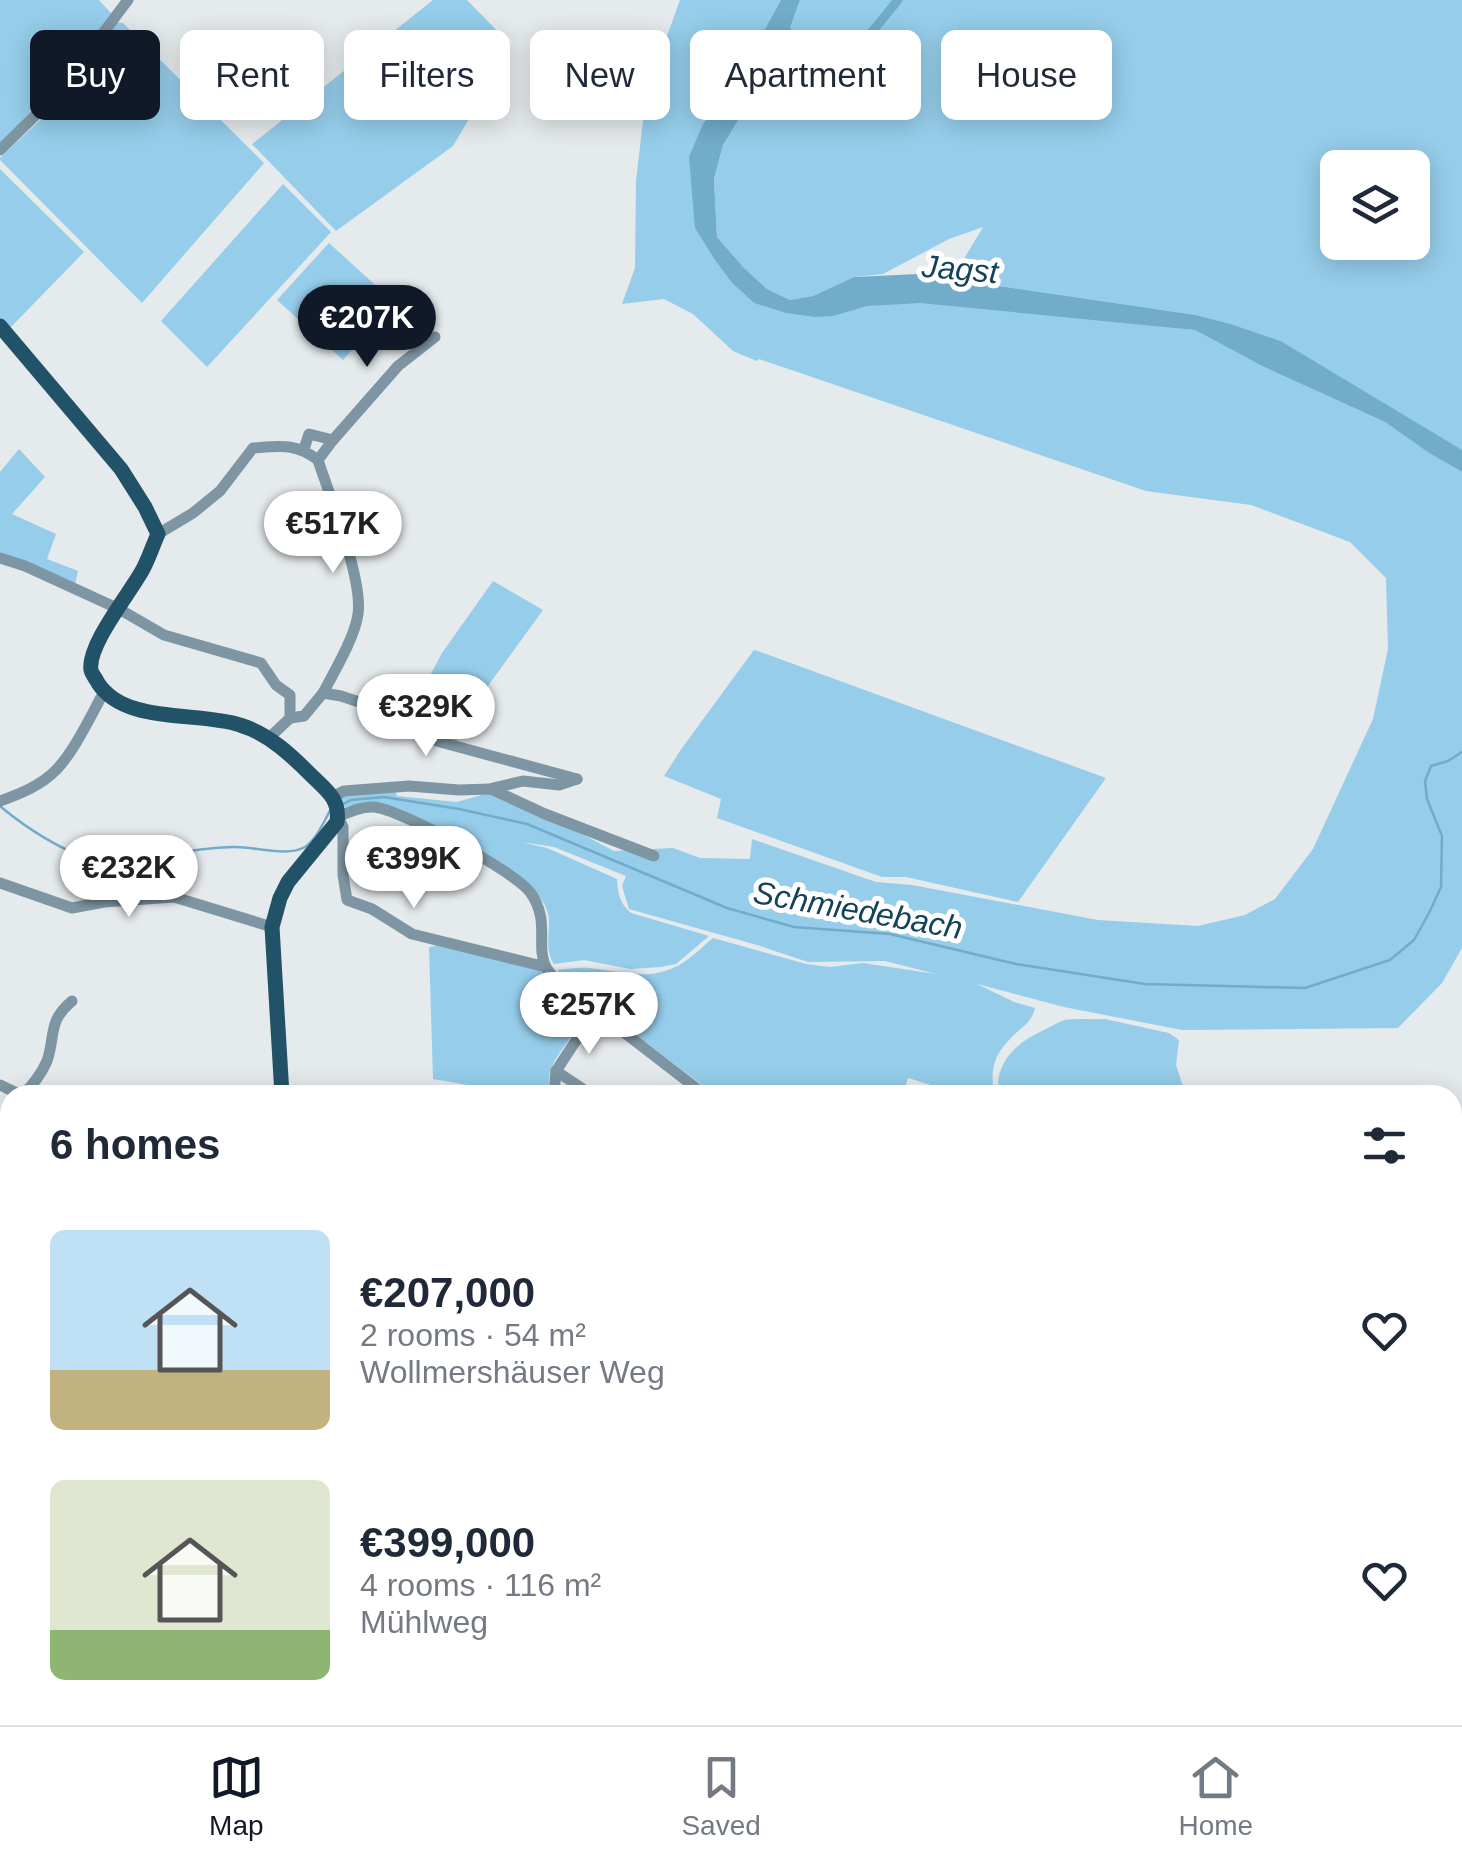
<!DOCTYPE html>
<meta charset="utf-8">
<style>
:root{--surface:#fff;--page:#f6f6f7;--text:#1f2937;--muted:#747a83;--line:#e0e1e3;--accent:#111827}
body{margin:0;font-family:Helvetica,sans-serif;background:var(--page);color:var(--text);height:100vh;display:flex;flex-direction:column;font-size:38px;white-space:nowrap}
*{box-sizing:border-box;margin:0}
p{font-size:32px;color:var(--muted)}
.icon{flex:none;width:55px;height:55px;fill:none;stroke:currentColor;stroke-width:2;stroke-linecap:round;stroke-linejoin:round}
.map{position:relative;flex:1;overflow:hidden}
.side{position:absolute;left:0px;top:1085px;width:1462px;height:640px;display:flex;flex-direction:column;background:var(--surface);border-radius:30px 30px 0 0;box-shadow:0 5px 25px #0003}
.side>*{flex:none}
.guide{position:absolute;left:30px;top:30px;width:1402px;height:90px;display:flex;gap:20px}
.buttons{position:absolute;left:1320px;top:150px;display:grid;gap:20px}
.buttons a{display:grid;place-items:center;width:110px;height:110px;border-radius:15px;background:var(--surface);box-shadow:0 5px 25px #0003;font-size:50px}
.price{position:absolute;translate:-50% -85px;padding:0 22px;border-radius:35px;background:#fff;color:#222;font-size:32px;line-height:65px;filter:drop-shadow(0 2px 5px #0008)}
.price::after{content:'';position:absolute;left:50%;top:60px;width:30px;height:22px;margin-left:-15px;background:inherit;clip-path:polygon(0 0,100% 0,50% 100%)}
.price.selected{background:var(--accent);color:#fff}
ul{padding:0;list-style:none}
li{display:flex;align-items:center;gap:30px;height:250px;padding:0 50px}
li span{display:grid;place-items:center;flex:none;width:280px;height:200px;border-radius:15px;color:#555}
li>.icon{margin-inline-start:auto}
span .icon{width:120px;height:120px;fill:#fffc;stroke-width:1}
li b{font-size:42px}
h2{display:flex;justify-content:space-between;align-items:center;height:120px;padding:0 50px;font-size:42px}
.pill{padding:0 35px;border-radius:15px;background:var(--surface);box-shadow:0 5px 25px #0003;font-size:35px;line-height:90px}
.pill.selected{background:var(--accent);color:#fff}
.menu{display:flex;justify-content:space-around;align-items:center;height:140px;border-top:2px solid var(--line);background:var(--surface);font-size:28px;color:var(--muted)}
.menu a{display:grid;justify-items:center;gap:5px}
.menu .selected{color:var(--accent)}
.map>svg:first-child{display:block}
.green{fill:#95cdea;fill-rule:evenodd}
.water{fill:#71acca}
.lines{fill:none;stroke-linecap:round;stroke-linejoin:round}
.stream{stroke:#71acca;stroke-width:2.5}
.canal{stroke:#71acca;stroke-width:9}
.minor{stroke:#7e96a3;stroke-width:11}
.major{stroke:#225268;stroke-width:15}
.labels{text-anchor:middle;stroke-width:10;stroke-linejoin:round;paint-order:stroke}
.water-label{font-size:32px;font-style:italic;fill:#124358;stroke:#fff}
</style>
<div class="map">
<svg width="1462" height="1725" viewBox="0 0 1462 1725">
<rect width="100%" height="100%" fill="#e5eaec"/>
<g class="green">
<polygon points="0,0 99,0 111,13 63,79 0,143"/>
<polygon points="433,0 467,0 509,43 492,80 453,146 336,231 252,144"/>
<path d="M680,0H781L730,92L703,125L695,228L714,259L732,283L754,303L787,313L814,317L883,296L1195,330L1262,366L1385,422L1429,453L1462,472V948L1442,983L1398,1028L1182,1030L1064,1007L977,984L1014,1002L1035,1008C1032,1021 1025,1025 1015,1034C994,1054 990,1067 994,1095H964L908,1078L903,1095H715L601,1008L557,970C567,969 579,967 589,968C618,971 646,981 675,967C689,961 701,948 713,938L806,964L830,967L863,963L936,974L885,961L808,962L757,945L629,909L622,886L626,876L554,847L521,842L547,848L617,879C618,894 619,902 631,913L709,936L676,964L661,967L630,969L584,960L554,964C545,951 549,937 549,922C549,903 535,891 522,879L373,804L344,807L341,797L366,790H395L397,796L457,802L488,793L550,817L614,851L673,848L700,858L750,859L752,839L876,882L912,885L1098,920L1198,926L1245,915L1275,899L1313,849L1373,719L1388,649L1386,578L1350,542L1251,505L1146,491L759,359L757,361L733,351L693,314L664,299L622,304L635,268L636,181L646,94Z"/>
<path d="M800,0H1462V450L1281,341L1231,324L1196,315L952,279L983,227L949,239L883,274L854,277L813,296L790,300L767,289L744,268L717,237L714,179L723,145L745,109L787,69L807,44L790,28ZM1338,168H1412V242H1338Z"/>
<polygon points="115,22 123,23 264,163 142,303 0,160 0,158 57,104"/>
<polygon points="0,169 84,252 9,329 0,318"/>
<polygon points="283,184 331,232 207,367 161,321"/>
<polygon points="329,243 395,303 343,360 277,300"/>
<polygon points="19,449 45,477 12,514 56,534 47,559 78,571 75,585 0,555 0,472"/>
<polygon points="493,581 543,610 490,683 456,741 431,732 408,717 442,653"/>
<polygon points="754,650 755,650 1106,778 1018,902 906,877 882,877 717,818 721,799 664,776 682,748"/>
<polygon points="438,942 534,967 548,975 588,1011 555,1060 550,1071 548,1092 485,1088 433,1079 429,947 435,946"/>
<path d="M1105,1019L1169,1033L1179,1040L1176,1065L1186,1095H999C993,1063 1017,1042 1044,1030C1050,1027 1058,1022 1065,1020C1077,1018 1092,1020 1105,1019Z"/>
<polygon points="1462,1405 1462,1725 693,1725 701,1715 1452,1715 1452,1423"/>
<polygon points="344,1715 676,1715 668,1725 340,1725"/>
</g>
<g class="water">
<polygon points="781,0 800,0 790,28 808,43 787,69 745,109 723,145 714,179 717,237 744,268 767,289 790,300 813,296 854,277 918,274 1196,315 1231,324 1281,341 1459,448 1462,450 1462,472 1429,453 1385,422 1262,366 1195,330 920,303 867,306 833,316 814,317 786,313 754,303 732,283 714,259 695,228 689,157 703,124 730,92"/>
<polygon points="1462,1275 1462,1405 1453,1423 1453,1295"/>
</g>
<g class="lines">
<g class="stream">
<polyline points="343,804 351,800 384,797 459,809 527,824 727,908 794,927 890,934 1016,964 1145,984 1305,988 1390,960 1414,940 1429,913 1441,887 1442,836 1427,799 1425,781 1431,766 1448,761 1462,752"/>
<path d="M1,807C24,826 66,855 96,859C143,865 189,846 236,847C255,847 288,857 305,847C317,839 324,821 331,809"/>
<polyline points="1452,1700 1462,1713"/>
</g>
<polyline class="canal" points="795,44 818,38 867,38 898,0"/>
<g class="minor">
<polyline points="0,150 56,95 128,0"/>
<polyline points="333,440 398,366 435,337"/>
<path d="M318,460C330,497 363,579 358,614C355,637 334,672 323,693"/>
<path d="M158,534L193,513L220,491L253,448C281,446 296,443 318,460L333,440L309,434L304,449"/>
<polyline points="0,558 25,566 119,609 164,635 261,663 276,685 290,695 290,718 269,738"/>
<polyline points="290,718 304,716 323,693 341,696 368,705 399,720 433,740 577,779"/>
<polyline points="493,788 523,781 559,785 577,779"/>
<polyline points="334,796 344,791 409,786 459,790 491,789 545,814 654,856"/>
<path d="M0,801C20,794 42,785 57,769C75,750 91,715 104,692"/>
<polyline points="0,883 72,908 104,902 174,897 272,927"/>
<path d="M546,967L412,934L372,909L347,900L343,875V827L338,817C348,812 363,806 374,807C402,810 514,871 530,892C551,921 535,945 546,967C548,971 552,975 555,979L705,1095"/>
<polyline points="556,1071 592,1095"/>
<polyline points="0,1085 21,1095"/>
<path d="M23,1095C33,1084 41,1075 47,1061C56,1035 47,1022 72,1001"/>
<polyline points="554,1095 556,1071 596,1010"/>
<polyline points="0,1150 10,1141"/>
<polyline points="1452,1171 1462,1165"/>
<polyline points="0,1222 10,1235"/>
<polyline points="0,1356 10,1362"/>
</g>
<g class="major">
<path d="M0,326L121,469L145,507L158,534C153,545 149,558 143,569C131,592 87,645 91,670C91,673 97,680 98,683C125,725 199,711 240,725C270,734 293,757 314,778C329,792 340,801 337,822L288,882L280,898L272,927L282,1095"/>
<polyline points="130,1715 133,1725"/>
</g>
</g>
<g class="labels">
<g class="water-label">
<text transform="translate(960 269) rotate(5)" y="11">Jagst</text>
<text transform="translate(858 910) rotate(10)" y="11">Schmiedebach</text>
</g>
</g>
</svg>
<div class="buttons">
<a><svg class="icon" aria-label="layers" viewBox="0 0 24 24"><path d="M12 4l9 5-9 5-9-5zM3 14l9 5 9-5"/></svg></a>
</div>
<b class="price selected" style="left:367px;top:370px">€207K</b>
<b class="price" style="left:333px;top:576px">€517K</b>
<b class="price" style="left:426px;top:759px">€329K</b>
<b class="price" style="left:414px;top:911px">€399K</b>
<b class="price" style="left:129px;top:920px">€232K</b>
<b class="price" style="left:589px;top:1057px">€257K</b>
<div class="guide">
<a class="pill selected">Buy</a>
<a class="pill">Rent</a>
<a class="pill">Filters</a>
<a class="pill">New</a>
<a class="pill">Apartment</a>
<a class="pill">House</a>
</div>
<section class="side">
<h2>6 homes<svg class="icon" aria-label="filters" viewBox="0 0 24 24"><path d="M4 7h16M4 17h16"/><circle cx="9" cy="7" r="2"/><circle cx="15" cy="17" r="2"/></svg></h2>
<ul>
<li><span style="background:linear-gradient(#bfe0f5 70%,#c2b280 0)"><svg class="icon" aria-label="home" viewBox="0 0 24 24"><path d="M3 11l9-7 9 7M6 9v11h12V9"/></svg></span><div><b>€207,000</b><p>2 rooms · 54 m²</p><p>Wollmershäuser Weg</p></div><svg class="icon" aria-label="heart" viewBox="0 0 24 24"><path d="M12 20l-8-8c-3-5 5-10 8-4 3-6 11-1 8 4z"/></svg></li>
<li><span style="background:linear-gradient(#dfe7d0 75%,#8fb573 0)"><svg class="icon" aria-label="home" viewBox="0 0 24 24"><path d="M3 11l9-7 9 7M6 9v11h12V9"/></svg></span><div><b>€399,000</b><p>4 rooms · 116 m²</p><p>Mühlweg</p></div><svg class="icon" aria-label="heart" viewBox="0 0 24 24"><path d="M12 20l-8-8c-3-5 5-10 8-4 3-6 11-1 8 4z"/></svg></li>
</ul>
</section>
</div>
<nav class="menu">
<a class="selected"><svg class="icon" aria-label="map" viewBox="0 0 24 24"><path d="M3 6l6-2 6 2 6-2v14l-6 2-6-2-6 2zM9 4v14M15 6v14"/></svg>Map</a>
<a><svg class="icon" aria-label="saved" viewBox="0 0 24 24"><path d="M7 4h10v16l-5-4-5 4z"/></svg>Saved</a>
<a><svg class="icon" aria-label="home" viewBox="0 0 24 24"><path d="M3 11l9-7 9 7M6 9v11h12V9"/></svg>Home</a>
</nav>
